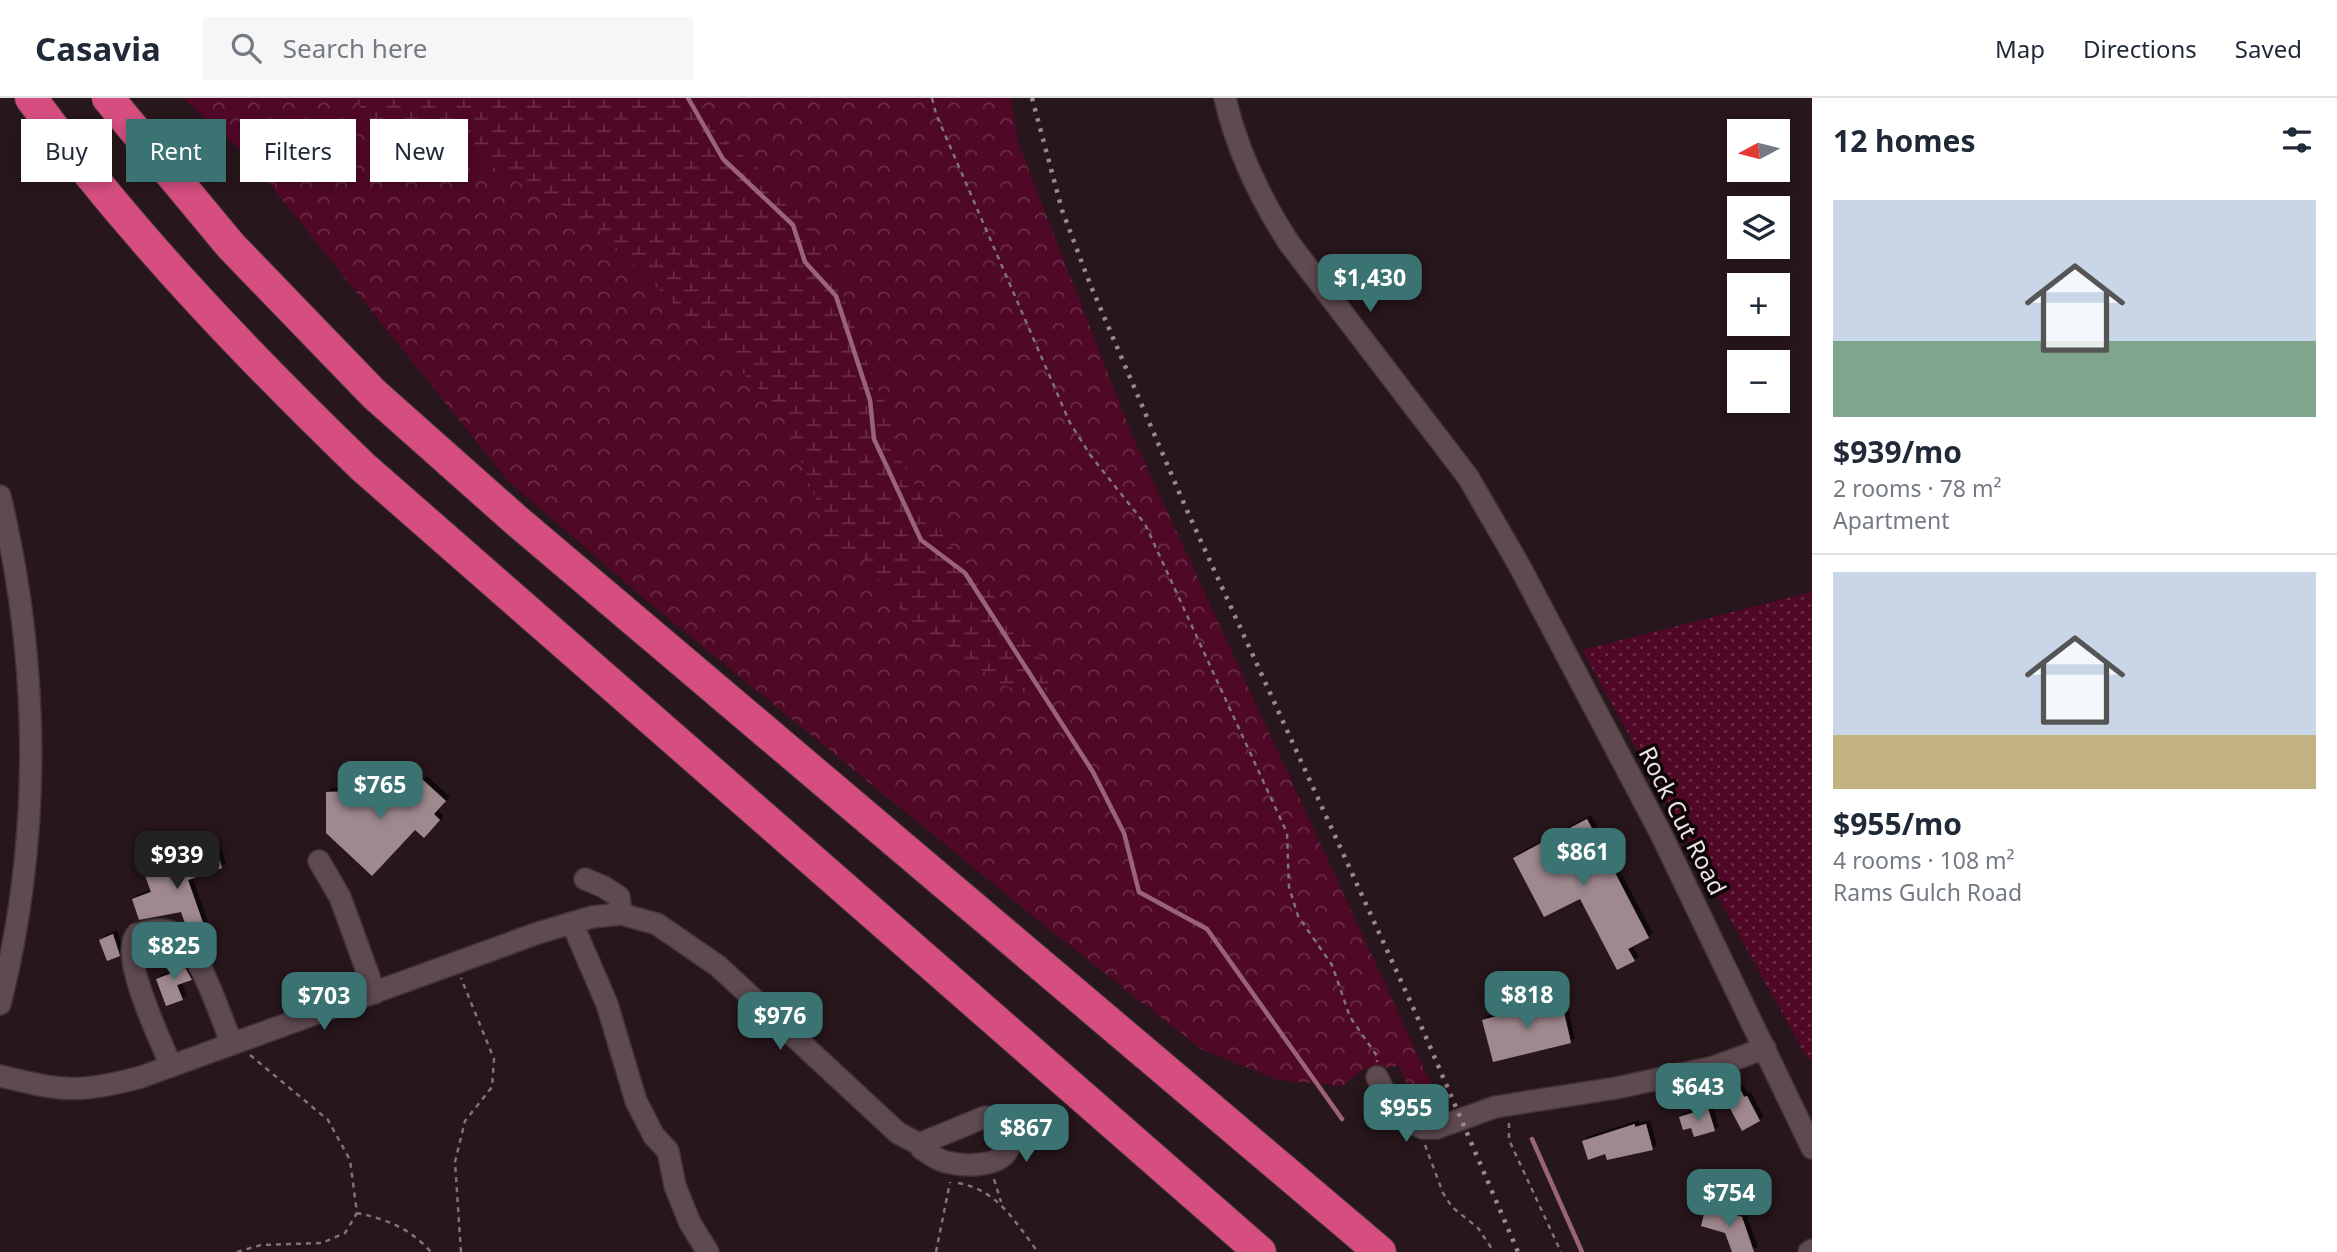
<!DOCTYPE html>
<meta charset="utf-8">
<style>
:root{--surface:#fff;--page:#f6f6f7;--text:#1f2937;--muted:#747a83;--line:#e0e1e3;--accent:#3a7372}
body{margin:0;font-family:"Noto Sans",sans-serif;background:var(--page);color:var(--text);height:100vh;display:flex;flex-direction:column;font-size:26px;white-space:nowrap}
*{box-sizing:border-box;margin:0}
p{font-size:23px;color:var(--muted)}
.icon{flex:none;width:38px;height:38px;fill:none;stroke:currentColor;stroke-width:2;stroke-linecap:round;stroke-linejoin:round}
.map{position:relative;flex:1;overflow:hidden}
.panel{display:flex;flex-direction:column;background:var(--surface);width:525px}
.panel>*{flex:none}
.top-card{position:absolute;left:21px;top:21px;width:665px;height:63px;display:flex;gap:14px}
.needle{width:46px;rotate:263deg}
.tools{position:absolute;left:1727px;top:21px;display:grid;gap:14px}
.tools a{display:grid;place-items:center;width:63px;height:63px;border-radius:0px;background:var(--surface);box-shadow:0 4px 10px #0003;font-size:35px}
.price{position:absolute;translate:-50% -60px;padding:0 16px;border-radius:14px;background:var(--accent);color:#fff;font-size:23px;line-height:46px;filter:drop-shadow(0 2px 4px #0008)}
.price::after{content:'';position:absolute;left:50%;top:42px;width:21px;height:16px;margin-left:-10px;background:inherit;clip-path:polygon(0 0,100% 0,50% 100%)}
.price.selected{background:#222;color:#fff}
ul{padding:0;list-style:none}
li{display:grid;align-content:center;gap:14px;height:371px;padding:0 21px}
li+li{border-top:2px solid var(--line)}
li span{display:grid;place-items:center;height:217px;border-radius:0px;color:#555}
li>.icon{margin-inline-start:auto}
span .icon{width:126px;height:126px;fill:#fffc;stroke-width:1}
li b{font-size:30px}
h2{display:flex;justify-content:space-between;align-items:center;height:84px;padding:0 21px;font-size:30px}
.tag{padding:0 24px;border-radius:0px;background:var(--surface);box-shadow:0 4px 10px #0003;font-size:24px;line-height:63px}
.tag.selected{background:var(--accent);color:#fff}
header{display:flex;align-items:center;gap:42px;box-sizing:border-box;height:98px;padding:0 35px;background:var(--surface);border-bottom:2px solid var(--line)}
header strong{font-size:33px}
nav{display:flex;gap:38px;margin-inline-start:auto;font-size:24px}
.search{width:490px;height:63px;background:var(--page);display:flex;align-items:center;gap:18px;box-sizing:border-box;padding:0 24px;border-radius:0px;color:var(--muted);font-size:26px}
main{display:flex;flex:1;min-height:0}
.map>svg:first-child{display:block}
.forest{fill:url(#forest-crowns)}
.wetland{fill:url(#wetland-marsh)}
.park{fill:url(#park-dots)}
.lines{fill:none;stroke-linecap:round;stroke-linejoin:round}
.stream{stroke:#9b6376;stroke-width:4.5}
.building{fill:#a0898e;filter:url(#shadow)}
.minor-casing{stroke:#403437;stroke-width:24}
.highway-casing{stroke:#403437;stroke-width:34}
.path{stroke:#827377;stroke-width:2.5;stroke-dasharray:5 5;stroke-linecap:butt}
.minor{stroke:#5f4a50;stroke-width:21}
.highway{stroke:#d54e7f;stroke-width:32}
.rail{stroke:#98898d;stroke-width:4.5;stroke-dasharray:3.5 7;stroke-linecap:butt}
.labels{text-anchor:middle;stroke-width:7;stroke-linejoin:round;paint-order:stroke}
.street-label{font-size:24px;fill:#eee1e4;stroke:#0b0506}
</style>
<header>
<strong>Casavia</strong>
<div class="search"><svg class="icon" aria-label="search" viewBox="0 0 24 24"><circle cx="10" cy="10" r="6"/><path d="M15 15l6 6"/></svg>Search here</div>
<nav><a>Map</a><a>Directions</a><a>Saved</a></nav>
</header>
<main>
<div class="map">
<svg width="1812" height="1154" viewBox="0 0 1812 1154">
<defs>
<pattern id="forest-crowns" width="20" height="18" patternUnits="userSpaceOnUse" patternTransform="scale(1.75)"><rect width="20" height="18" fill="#500827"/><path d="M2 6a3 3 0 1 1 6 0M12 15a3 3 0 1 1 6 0" fill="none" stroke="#6a2c46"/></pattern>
<pattern id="wetland-marsh" width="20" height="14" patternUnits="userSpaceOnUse" patternTransform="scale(1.75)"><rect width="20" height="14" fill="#500827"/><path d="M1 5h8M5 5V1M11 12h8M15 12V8" fill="none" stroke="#6a2c46"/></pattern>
<pattern id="park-dots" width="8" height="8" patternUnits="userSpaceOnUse" patternTransform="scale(1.75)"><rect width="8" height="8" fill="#500827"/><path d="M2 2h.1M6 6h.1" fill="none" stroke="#6a2c46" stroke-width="1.8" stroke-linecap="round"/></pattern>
<filter id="shadow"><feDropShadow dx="4" dy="-4" stdDeviation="0" flood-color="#0009"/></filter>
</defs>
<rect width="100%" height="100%" fill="#27161b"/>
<polygon class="forest" points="183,0 355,0 368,23 431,33 596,129 781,313 819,409 824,452 860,455 905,518 1033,598 1056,581 1007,513 945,441 898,357 894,320 874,284 837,181 796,104 713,31 701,0 1010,0 1019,47 1132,337 1431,986 1435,1009 1408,989 1399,968 1361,972 1343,988 1278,982 1201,951 1046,829 646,502 507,382 248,59"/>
<polygon class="wetland" points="355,0 701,0 713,31 796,104 837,181 874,284 894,320 898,357 945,441 1007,513 1056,581 1033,598 1003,587 905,518 860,455 824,452 819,409 781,313 597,130 431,33 368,23"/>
<polygon class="park" points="1812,494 1812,961 1808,962 1582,552"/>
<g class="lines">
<g class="stream">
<polyline points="688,0 723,61 793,127 805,164 836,198 870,302 874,341 921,442 965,475 1093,674 1124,735 1139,794 1207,831 1342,1021"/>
<polyline points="1532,1041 1582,1154"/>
</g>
</g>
<g class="building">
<polygon points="399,682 412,694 423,682 446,703 434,716 440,722 424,740 415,732 372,778 326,735 326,694 365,693 372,699 381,690 387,695"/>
<polygon points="1587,721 1649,840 1628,851 1635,863 1617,872 1580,801 1544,819 1513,760"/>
<polygon points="216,750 222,770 188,782 209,842 201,844 186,828 181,814 139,822 132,801 151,794 144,775"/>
<polygon points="113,836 120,858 107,863 99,842"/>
<polygon points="178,857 192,882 177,887 183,902 166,908 156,881 175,874 170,860"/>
<polygon points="1561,902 1571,945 1493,964 1482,922"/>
<polygon points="1740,991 1744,999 1747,998 1760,1023 1742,1033 1724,999"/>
<polygon points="1708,1010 1715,1033 1694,1039 1691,1030 1683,1032 1679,1019"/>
<polygon points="1635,1026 1635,1029 1646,1026 1653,1052 1607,1062 1605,1056 1588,1062 1582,1043"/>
<polygon points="1706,1108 1742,1119 1754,1154 1732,1154 1725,1135 1701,1128"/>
</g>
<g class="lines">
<g class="minor-casing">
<g id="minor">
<path d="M1225,0C1237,53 1260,100 1289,145L1468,379L1519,467L1661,736L1812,1050"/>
<path d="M0,398C40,566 42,739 0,906"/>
<polyline points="319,763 340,799 375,895"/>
<polyline points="585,781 604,789 619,799 621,816"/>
<polyline points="572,825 607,906 636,1003 654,1038 668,1053 675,1088 690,1125 708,1154"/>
<path d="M171,968C161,943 118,856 137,836C148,833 163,829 174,835C198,847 221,920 232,946"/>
<path d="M0,978C62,993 79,996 141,979L538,835L592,819L621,816L657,826L718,868L898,1035L921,1047"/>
<polyline points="1377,979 1392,1009 1409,1024 1423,1030 1437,1030 1495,1009 1616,990 1714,969 1765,950"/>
<path d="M985,1019L1001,1022C1007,1027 1010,1033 1010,1041C1011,1070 967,1069 946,1064C938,1062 929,1056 922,1051L924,1044Z"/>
<polyline points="1809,1154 1812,1152"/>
</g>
</g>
<g class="highway-casing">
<g id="highway">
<path d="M31,0C129,134 244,254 363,369L1260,1154"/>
<polyline points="108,0 231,148 374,296 517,423 1380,1154"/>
</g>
</g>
<g class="path">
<polyline points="932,0 936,16 1070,325 1091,358 1145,426 1287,735 1289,789 1298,818 1332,867 1350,919 1377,958 1377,964"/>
<path d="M250,957L328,1022L350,1062L357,1115C389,1122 409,1130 431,1154"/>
<polyline points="1509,1025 1509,1042 1561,1154"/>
<polyline points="1425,1047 1443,1095 1452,1109 1478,1130 1494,1154"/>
<polyline points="994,1081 1001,1104"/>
<path d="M958,1085C998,1092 1015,1124 1038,1154"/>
<polyline points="237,1154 261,1147 322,1145 345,1135 357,1115"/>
<polyline points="461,1154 455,1064 465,1023 492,989 494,961 461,880"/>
<polyline points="936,1154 950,1084"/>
</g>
<use href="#minor" class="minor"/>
<use href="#highway" class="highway"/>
<polyline class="rail" points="1032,0 1062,112 1090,186 1185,408 1416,916 1518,1154"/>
</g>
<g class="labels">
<g class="street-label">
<text transform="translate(1682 723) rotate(63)" y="8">Rock Cut Road</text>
</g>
</g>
</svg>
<div class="tools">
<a><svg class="needle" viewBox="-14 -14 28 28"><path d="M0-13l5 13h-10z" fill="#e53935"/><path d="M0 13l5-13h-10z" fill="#747a83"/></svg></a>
<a><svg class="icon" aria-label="layers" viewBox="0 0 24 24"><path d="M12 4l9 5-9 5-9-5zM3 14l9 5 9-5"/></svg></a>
<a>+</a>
<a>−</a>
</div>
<b class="price" style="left:1370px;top:216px">$1,430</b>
<b class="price" style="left:380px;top:723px">$765</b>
<b class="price" style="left:1583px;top:790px">$861</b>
<b class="price selected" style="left:177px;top:793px">$939</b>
<b class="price" style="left:174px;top:884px">$825</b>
<b class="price" style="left:1527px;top:933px">$818</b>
<b class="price" style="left:324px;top:934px">$703</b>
<b class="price" style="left:780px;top:954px">$976</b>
<b class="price" style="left:1698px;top:1025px">$643</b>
<b class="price" style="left:1406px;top:1046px">$955</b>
<b class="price" style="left:1026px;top:1066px">$867</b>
<b class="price" style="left:1729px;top:1131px">$754</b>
<div class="top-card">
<a class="tag">Buy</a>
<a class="tag selected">Rent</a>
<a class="tag">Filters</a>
<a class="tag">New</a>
</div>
</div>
<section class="panel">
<h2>12 homes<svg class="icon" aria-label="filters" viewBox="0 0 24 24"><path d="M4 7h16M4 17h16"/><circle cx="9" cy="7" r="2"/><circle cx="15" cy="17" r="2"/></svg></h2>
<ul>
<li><span style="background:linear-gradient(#c9d6e8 65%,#7fa58c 0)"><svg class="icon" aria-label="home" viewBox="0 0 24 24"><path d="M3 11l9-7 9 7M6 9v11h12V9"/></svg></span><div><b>$939/mo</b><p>2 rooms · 78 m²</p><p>Apartment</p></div></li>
<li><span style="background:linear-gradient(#c9d6e8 75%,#c2b280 0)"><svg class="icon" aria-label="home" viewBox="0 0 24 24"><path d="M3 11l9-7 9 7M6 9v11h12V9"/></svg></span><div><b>$955/mo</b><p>4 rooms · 108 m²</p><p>Rams Gulch Road</p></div></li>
</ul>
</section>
</main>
